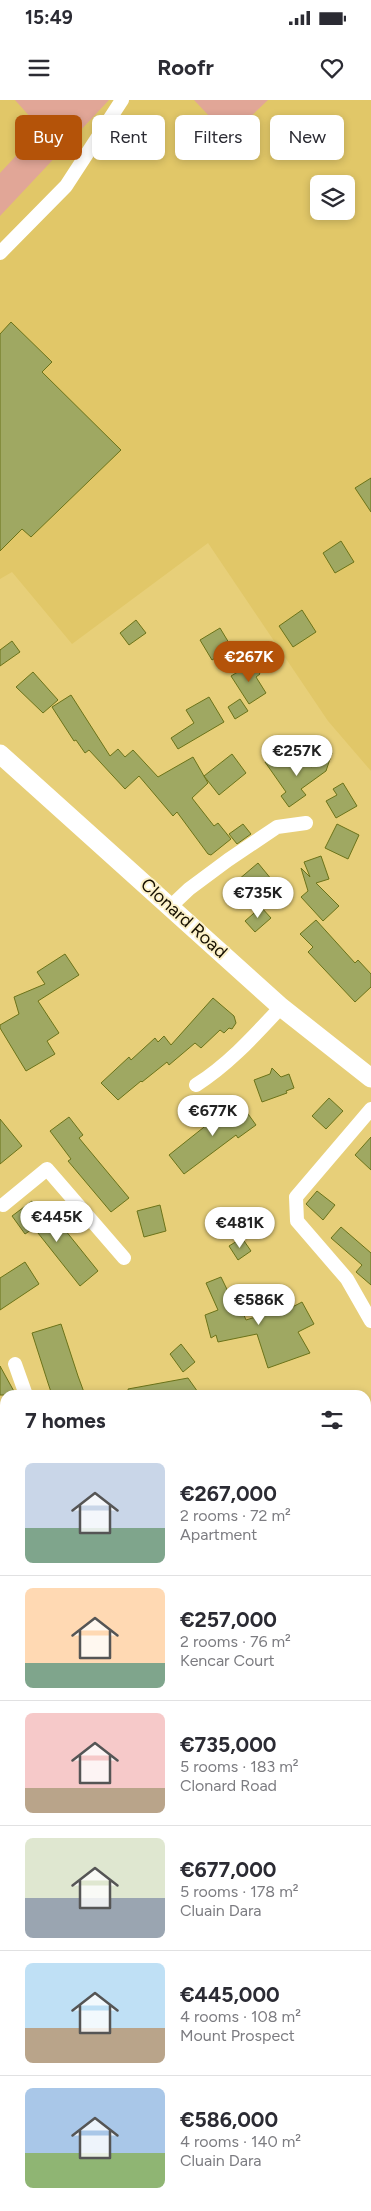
<!DOCTYPE html>
<meta charset="utf-8">
<style>
:root{--surface:#fff;--page:#f2f2f3;--text:#2b2b33;--muted:#7c7c81;--line:#e1e1e2;--accent:#b45309}
body{margin:0;font-family:Figtree,sans-serif;background:var(--page);color:var(--text);height:100vh;display:flex;flex-direction:column;font-size:19px;white-space:nowrap}
*{box-sizing:border-box;margin:0}
p{font-size:16px;color:var(--muted)}
.icon{flex:none;width:28px;height:28px;fill:none;stroke:currentColor;stroke-width:2;stroke-linecap:round;stroke-linejoin:round}
.map{position:relative;flex:1;overflow:hidden}
.panel{position:absolute;left:0px;top:1290px;width:371px;height:821px;display:flex;flex-direction:column;background:var(--surface);border-radius:15px 15px 0 0;box-shadow:0 2px 8px #0003}
.panel>*{flex:none}
.guide{position:absolute;left:15px;top:15px;width:341px;height:45px;display:flex;gap:10px}
.controls{position:absolute;left:310px;top:75px;display:grid;gap:10px}
.controls a{display:grid;place-items:center;width:45px;height:45px;border-radius:8px;background:var(--surface);box-shadow:0 2px 8px #0003;font-size:25px}
.price{position:absolute;translate:-50% -42px;padding:0 11px;border-radius:18px;background:#fff;color:#222;font-size:16px;line-height:32px;filter:drop-shadow(0 1px 2px #0008)}
.price::after{content:'';position:absolute;left:50%;top:30px;width:15px;height:11px;margin-left:-8px;background:inherit;clip-path:polygon(0 0,100% 0,50% 100%)}
.price.active{background:var(--accent);color:#fff}
ul{padding:0;list-style:none}
li{display:flex;align-items:center;gap:15px;height:125px;padding:0 25px}
li+li{border-top:1px solid var(--line)}
li span{display:grid;place-items:center;flex:none;width:140px;height:100px;border-radius:8px;color:#555}
li>.icon{margin-inline-start:auto}
span .icon{width:60px;height:60px;fill:#fffc;stroke-width:1}
li b{font-size:21px}
h2{display:flex;justify-content:space-between;align-items:center;height:60px;padding:0 25px;font-size:21px}
.tag{padding:0 18px;border-radius:8px;background:var(--surface);box-shadow:0 2px 8px #0003;font-size:18px;line-height:45px}
.tag.active{background:var(--accent);color:#fff}
.status{display:flex;justify-content:space-between;align-items:center;height:35px;padding:0 25px;background:var(--surface);direction:ltr}
.status svg{height:14px;fill:currentColor}
header{display:flex;justify-content:space-between;align-items:center;height:65px;padding:0 25px;background:var(--surface);font-size:22px;font-weight:700}
.map>svg:first-child{display:block}
.built{fill:#e1c768;fill-rule:evenodd}
.green{fill:#e1a697}
.building{fill:#9fa862;stroke:#6b7319}
.lines{fill:none;stroke-linecap:round;stroke-linejoin:round}
.street{stroke:#fff;stroke-width:14}
.secondary{stroke:#fff;stroke-width:19}
.labels{text-anchor:middle;stroke-width:4;stroke-linejoin:round;paint-order:stroke}
.street-label{font-size:18px;fill:#171000;stroke:#fcf1c8}
</style>
<div class="status"><b>15:49</b><svg viewBox="0 0 49 12"><path d="M0 12V9h3v3zM5 12V6h3v6zM10 12V3h3v9zM15 12V0h3v12zM26 1h20v11H26zM47 4h2v5h-2z"/></svg></div>
<header><svg class="icon" aria-label="menu" viewBox="0 0 24 24"><path d="M4 6h16M4 12h16M4 18h16"/></svg>Roofr<svg class="icon" aria-label="heart" viewBox="0 0 24 24"><path d="M12 20l-8-8c-3-5 5-10 8-4 3-6 11-1 8 4z"/></svg></header>
<div class="map">
<svg width="371" height="2111" viewBox="0 0 371 2111">
<rect width="100%" height="100%" fill="#e7cf79"/>
<path class="built" d="M0,0H371V671L328,621L208,443L72,544L12,472L0,479ZM319,84H346V111H319Z"/>
<g class="green">
<polygon points="15,0 109,0 0,116 0,73 41,29"/>
<polygon points="194,0 268,0 229,37"/>
<polygon points="5,1356 5,1457 0,1456 0,1359"/>
<polygon points="0,1634 5,1636 5,1657 0,1657"/>
</g>
<g class="building">
<polygon points="11,222 52,262 42,272 121,350 31,437 22,429 0,451 0,234"/>
<polygon points="371,378 371,412 355,388"/>
<polygon points="341,441 354,462 335,473 323,453"/>
<polygon points="302,510 316,532 293,547 279,526"/>
<polygon points="136,520 146,533 129,545 120,533"/>
<polygon points="220,528 232,548 212,560 200,540"/>
<polygon points="12,541 20,552 0,566 0,550"/>
<polygon points="253,563 260,574 256,577 266,593 249,604 231,576"/>
<polygon points="33,572 58,600 43,613 16,587"/>
<polygon points="71,595 110,656 118,649 125,657 133,650 158,677 193,657 208,683 192,698 214,726 218,723 231,739 211,755 208,754 177,712 173,716 139,676 125,689 89,650 85,653 76,640 74,641 52,607"/>
<polygon points="209,597 224,622 178,649 171,638 194,623 186,610"/>
<polygon points="240,599 248,611 235,619 228,607"/>
<polygon points="332,653 326,671 301,689 306,695 289,707 281,696 286,692 265,662 307,662 311,667"/>
<polygon points="232,654 246,673 219,695 204,676"/>
<polygon points="343,683 357,706 336,718 326,701 337,695 333,689"/>
<polygon points="243,724 251,734 237,744 229,734"/>
<polygon points="337,724 359,735 348,759 325,748"/>
<polygon points="321,756 329,779 316,783 339,806 323,821 301,797 308,791 301,768 310,777 304,762"/>
<polygon points="258,763 281,791 261,807 238,780"/>
<polygon points="261,807 271,818 255,832 245,821"/>
<polygon points="316,820 355,863 358,860 371,874 371,887 355,902 308,852 313,847 300,834"/>
<polygon points="65,854 79,875 38,901 59,933 47,941 55,954 26,971 0,928 0,925 19,914 14,897 45,884 37,872"/>
<polygon points="213,898 234,916 236,923 232,929 229,928 224,933 220,930 201,948 195,943 169,965 167,962 142,982 141,981 118,1000 101,983 129,957 131,960 155,938 158,942 164,936 171,945"/>
<polygon points="272,968 281,977 289,974 294,988 286,991 287,993 262,1002 254,980 270,974"/>
<polygon points="329,998 343,1011 326,1029 312,1016"/>
<polygon points="238,1000 256,1025 238,1038 236,1035 184,1074 169,1055"/>
<polygon points="69,1017 83,1035 79,1038 129,1098 111,1112 68,1061 71,1059 50,1031"/>
<polygon points="0,1019 22,1046 0,1064"/>
<polygon points="371,1037 371,1070 355,1055"/>
<polygon points="317,1091 335,1105 323,1120 306,1104"/>
<polygon points="32,1101 50,1126 57,1120 98,1171 80,1186 34,1128 25,1134 12,1116"/>
<polygon points="160,1105 166,1131 144,1137 137,1111"/>
<polygon points="341,1127 371,1153 371,1185 356,1172 362,1165 331,1138"/>
<polygon points="242,1138 251,1151 238,1160 229,1146"/>
<polygon points="25,1162 39,1184 0,1210 0,1178"/>
<polygon points="221,1177 236,1208 240,1206 246,1220 278,1210 279,1214 302,1202 314,1224 298,1232 310,1253 268,1268 257,1234 218,1242 216,1235 211,1238 205,1215 218,1210 206,1183"/>
<polygon points="61,1224 78,1276 85,1295 52,1295 48,1283 32,1233"/>
<polygon points="181,1244 195,1262 183,1272 170,1254"/>
<polygon points="0,1266 16,1295 0,1295"/>
<polygon points="188,1278 200,1295 129,1295 128,1289"/>
</g>
<g class="lines">
<g class="street">
<polyline points="0,153 66,86 122,0"/>
<polyline points="171,806 189,789 228,760 277,727 306,723"/>
<path d="M196,985C229,964 254,936 281,907"/>
<polyline points="371,1009 296,1097 297,1121 347,1179 371,1221"/>
<polyline points="3,1105 47,1069 124,1158"/>
<polyline points="15,1264 26,1295"/>
<polyline points="366,1336 371,1319"/>
<polyline points="0,1347 5,1344"/>
<polyline points="0,1470 5,1472"/>
<polyline points="366,1533 371,1540"/>
<polyline points="0,1629 5,1630"/>
<polyline points="0,1664 5,1665"/>
<polyline points="366,1699 371,1698"/>
<polyline points="366,1773 371,1790"/>
<polyline points="0,1845 5,1844"/>
</g>
<polyline class="secondary" points="0,654 281,907 371,978"/>
</g>
<g class="labels">
<g class="street-label">
<text transform="translate(184 818) rotate(42)" y="6">Clonard Road</text>
</g>
</g>
</svg>
<div class="controls">
<a><svg class="icon" aria-label="layers" viewBox="0 0 24 24"><path d="M12 4l9 5-9 5-9-5zM3 14l9 5 9-5"/></svg></a>
</div>
<b class="price active" style="left:249px;top:583px">€267K</b>
<b class="price" style="left:297px;top:677px">€257K</b>
<b class="price" style="left:258px;top:819px">€735K</b>
<b class="price" style="left:213px;top:1037px">€677K</b>
<b class="price" style="left:57px;top:1143px">€445K</b>
<b class="price" style="left:240px;top:1149px">€481K</b>
<b class="price" style="left:259px;top:1226px">€586K</b>
<div class="guide">
<a class="tag active">Buy</a>
<a class="tag">Rent</a>
<a class="tag">Filters</a>
<a class="tag">New</a>
</div>
<section class="panel">
<h2>7 homes<svg class="icon" aria-label="filters" viewBox="0 0 24 24"><path d="M4 7h16M4 17h16"/><circle cx="9" cy="7" r="2"/><circle cx="15" cy="17" r="2"/></svg></h2>
<ul>
<li><span style="background:linear-gradient(#c9d6e8 65%,#7fa58c 0)"><svg class="icon" aria-label="home" viewBox="0 0 24 24"><path d="M3 11l9-7 9 7M6 9v11h12V9"/></svg></span><div><b>€267,000</b><p>2 rooms · 72 m²</p><p>Apartment</p></div></li>
<li><span style="background:linear-gradient(#ffd9b3 75%,#7fa58c 0)"><svg class="icon" aria-label="home" viewBox="0 0 24 24"><path d="M3 11l9-7 9 7M6 9v11h12V9"/></svg></span><div><b>€257,000</b><p>2 rooms · 76 m²</p><p>Kencar Court</p></div></li>
<li><span style="background:linear-gradient(#f6c9c9 75%,#b9a48a 0)"><svg class="icon" aria-label="home" viewBox="0 0 24 24"><path d="M3 11l9-7 9 7M6 9v11h12V9"/></svg></span><div><b>€735,000</b><p>5 rooms · 183 m²</p><p>Clonard Road</p></div></li>
<li><span style="background:linear-gradient(#dfe7d0 60%,#9aa5b1 0)"><svg class="icon" aria-label="home" viewBox="0 0 24 24"><path d="M3 11l9-7 9 7M6 9v11h12V9"/></svg></span><div><b>€677,000</b><p>5 rooms · 178 m²</p><p>Cluain Dara</p></div></li>
<li><span style="background:linear-gradient(#bfe0f5 65%,#b9a48a 0)"><svg class="icon" aria-label="home" viewBox="0 0 24 24"><path d="M3 11l9-7 9 7M6 9v11h12V9"/></svg></span><div><b>€445,000</b><p>4 rooms · 108 m²</p><p>Mount Prospect</p></div></li>
<li><span style="background:linear-gradient(#a9c7e8 65%,#8fb573 0)"><svg class="icon" aria-label="home" viewBox="0 0 24 24"><path d="M3 11l9-7 9 7M6 9v11h12V9"/></svg></span><div><b>€586,000</b><p>4 rooms · 140 m²</p><p>Cluain Dara</p></div></li>
</ul>
</section>
</div>
